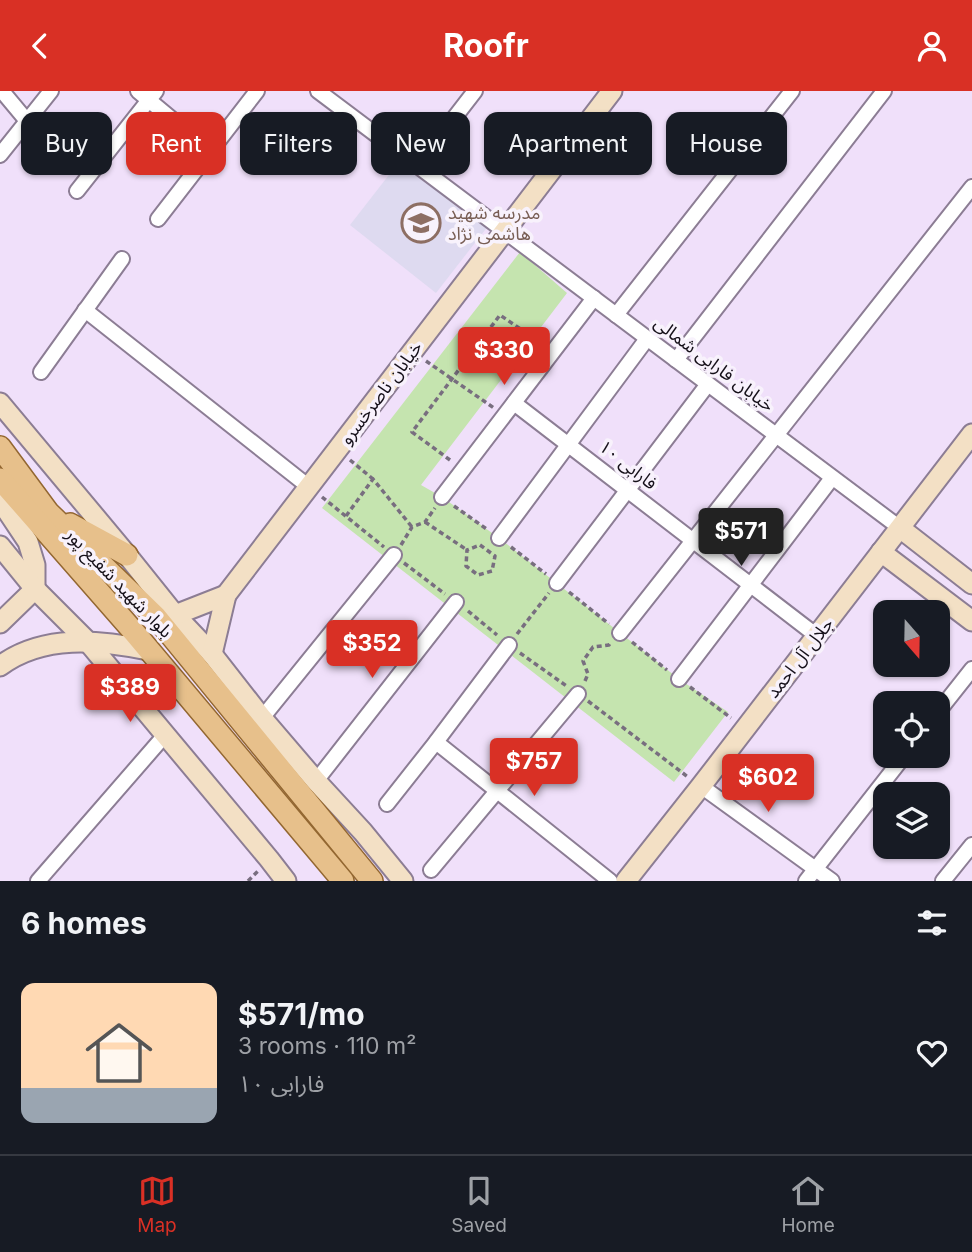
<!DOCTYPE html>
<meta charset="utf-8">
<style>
:root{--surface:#171b24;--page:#242831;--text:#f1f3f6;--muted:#9ea1a6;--line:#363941;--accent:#d93025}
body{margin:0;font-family:Inter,"Noto Sans Arabic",sans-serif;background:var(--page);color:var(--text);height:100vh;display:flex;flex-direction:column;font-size:26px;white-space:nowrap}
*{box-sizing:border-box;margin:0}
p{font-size:23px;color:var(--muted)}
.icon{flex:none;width:38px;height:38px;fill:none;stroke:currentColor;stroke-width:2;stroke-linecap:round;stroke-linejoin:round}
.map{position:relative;height:790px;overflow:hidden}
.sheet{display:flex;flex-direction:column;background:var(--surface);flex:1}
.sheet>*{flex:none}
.top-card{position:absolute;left:21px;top:21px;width:931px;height:63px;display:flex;gap:14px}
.needle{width:46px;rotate:160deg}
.buttons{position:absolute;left:873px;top:509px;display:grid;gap:14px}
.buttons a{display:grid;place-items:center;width:77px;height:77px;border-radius:14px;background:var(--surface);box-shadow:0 2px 5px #0004;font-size:35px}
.price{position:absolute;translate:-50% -60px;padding:0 16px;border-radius:7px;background:var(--accent);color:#fff;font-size:23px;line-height:46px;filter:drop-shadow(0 2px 4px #0008)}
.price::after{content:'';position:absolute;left:50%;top:42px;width:21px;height:16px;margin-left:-10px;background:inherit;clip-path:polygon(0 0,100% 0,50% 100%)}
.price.on{background:#222;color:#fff}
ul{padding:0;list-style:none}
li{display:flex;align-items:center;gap:21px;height:175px;padding:0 21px}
li span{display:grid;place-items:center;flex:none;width:196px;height:140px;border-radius:14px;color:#555}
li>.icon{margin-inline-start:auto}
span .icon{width:84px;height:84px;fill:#fffc;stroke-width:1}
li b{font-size:30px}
h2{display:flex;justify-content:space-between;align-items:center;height:84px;padding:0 21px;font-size:30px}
.tag{padding:0 24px;border-radius:14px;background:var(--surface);box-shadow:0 2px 5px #0004;font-size:24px;line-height:63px}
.tag.on{background:var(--accent);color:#fff}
header{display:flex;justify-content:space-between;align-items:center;height:91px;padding:0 21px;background:var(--accent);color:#fff;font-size:32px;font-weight:700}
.tabs{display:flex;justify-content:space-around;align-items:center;height:98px;border-top:2px solid var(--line);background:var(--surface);font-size:19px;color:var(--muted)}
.tabs a{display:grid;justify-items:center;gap:4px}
.tabs .on{color:var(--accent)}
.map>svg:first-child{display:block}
.education{fill:#dedaf0}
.green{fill:#c5e4af}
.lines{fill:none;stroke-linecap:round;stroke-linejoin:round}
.street-casing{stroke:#8c7d94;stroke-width:18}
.secondary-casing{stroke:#8c7d94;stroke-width:23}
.primary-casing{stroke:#936731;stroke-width:24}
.path{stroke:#786e7f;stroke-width:3.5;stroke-dasharray:5 3.5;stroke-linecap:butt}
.street{stroke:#fff;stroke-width:14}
.secondary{stroke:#f3e0c5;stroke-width:19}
.primary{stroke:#e7c08b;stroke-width:21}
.labels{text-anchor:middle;stroke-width:7;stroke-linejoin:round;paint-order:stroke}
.education-label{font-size:18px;fill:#785e54;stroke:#f8f2fc;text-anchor:start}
.street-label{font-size:18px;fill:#151019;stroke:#f8f2fc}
</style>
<header><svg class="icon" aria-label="back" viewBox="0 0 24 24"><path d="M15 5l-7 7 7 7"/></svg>Roofr<svg class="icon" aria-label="person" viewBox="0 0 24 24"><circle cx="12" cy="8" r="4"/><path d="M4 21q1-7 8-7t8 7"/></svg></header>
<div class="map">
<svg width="972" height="790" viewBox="0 0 972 790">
<rect width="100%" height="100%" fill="#f0e0fa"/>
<polygon class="education" points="406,62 492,130 436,202 350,134"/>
<polygon class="green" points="520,161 567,202 421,394 442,406 499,447 679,588 728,621 674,691 322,417"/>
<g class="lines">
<g class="street-casing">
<g id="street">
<polyline points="2,0 27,30"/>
<polyline points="138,0 210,60"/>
<polyline points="318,0 900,437"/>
<polyline points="0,64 51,0"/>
<polyline points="417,75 475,0"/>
<polyline points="77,100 156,0"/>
<polyline points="158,128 257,0"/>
<polyline points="85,219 309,396"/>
<polyline points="616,224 792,0"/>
<polyline points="676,269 884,0"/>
<polyline points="41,281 122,168"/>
<polyline points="514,312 817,545"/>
<polyline points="442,406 594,207"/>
<polyline points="499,447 646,249"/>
<polyline points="557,492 708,293"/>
<polyline points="620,542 972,96"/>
<polyline points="679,588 832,387"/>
<polyline points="938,621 972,578"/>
<polyline points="262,627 394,464"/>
<polyline points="436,651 610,790"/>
<polyline points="316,690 456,511"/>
<polyline points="701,695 832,790"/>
<polyline points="387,713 436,651 509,554"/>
<polyline points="431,779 578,603"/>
<polyline points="38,790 165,644"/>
<polyline points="806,790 904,665"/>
<polyline points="943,790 972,754"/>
</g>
</g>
<g class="secondary-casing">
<g id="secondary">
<polyline points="0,312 127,464 175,524 212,563 262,627 316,690 363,741 403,790"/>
<polyline points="0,409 28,451 35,474 35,498 0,532"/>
<polyline points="900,437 972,493"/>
<polyline points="0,455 35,498 87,550 269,768 286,790"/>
<polyline points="881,461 972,530"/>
<polyline points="226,504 612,0"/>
<polyline points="175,524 226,504 212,563"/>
<path d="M0,575C43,543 99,549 148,559"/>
<polyline points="626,790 701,695 972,343"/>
</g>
</g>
<g class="primary-casing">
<g id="primary">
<polyline points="0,356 48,421 155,525 372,790"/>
<polyline points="0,388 134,541 343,790"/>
<polyline points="70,433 127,464"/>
</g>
</g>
<g class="path">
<polyline points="426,270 494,317"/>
<polyline points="350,369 373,388"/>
<polyline points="450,369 412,341 500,224 541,252"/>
<polyline points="322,406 384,456"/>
<polyline points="454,415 488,439"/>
<polyline points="346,425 373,388 412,436"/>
<polyline points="425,431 467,459"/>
<polyline points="401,454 412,436 425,431 435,417"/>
<polygon points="480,454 495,465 492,480 478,484 466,475 467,459"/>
<polyline points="511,456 546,483"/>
<polyline points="404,472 445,503"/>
<polyline points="569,501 609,533"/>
<polyline points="468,520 497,544"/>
<polyline points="517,543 549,502"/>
<polyline points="632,551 667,579"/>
<polyline points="520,562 568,596"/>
<polyline points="585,590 588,583 583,570 593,556 609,554 611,551"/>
<polyline points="690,596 731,627"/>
<polyline points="588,610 688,686"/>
<polyline points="248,790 258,780"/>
</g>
<use href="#street" class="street"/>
<use href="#secondary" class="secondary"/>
<use href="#primary" class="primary"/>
</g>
<defs>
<g id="school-ring" transform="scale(2.0125)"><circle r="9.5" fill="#f8f2fc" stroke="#8d6e63" stroke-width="1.5"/><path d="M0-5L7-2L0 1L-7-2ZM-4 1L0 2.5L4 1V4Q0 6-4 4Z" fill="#8d6e63"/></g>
</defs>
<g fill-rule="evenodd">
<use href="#school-ring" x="421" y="132"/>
</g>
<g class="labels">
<g class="education-label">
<text x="448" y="128">مدرسه شهید<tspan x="448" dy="21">ه‍اشمی نژاد</tspan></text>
</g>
<g class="street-label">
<text transform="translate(714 273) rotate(37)" y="6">خیابان فارابی شمالی</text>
<text transform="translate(381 302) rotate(-53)" y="6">خیابان ناصرخسرو</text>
<text transform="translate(628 374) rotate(38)" y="6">فارابی ۱۰</text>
<text transform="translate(119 492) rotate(46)" y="6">بلوار شهید شفیع پور</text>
<text transform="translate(800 567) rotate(-52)" y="6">جلال آل احمد</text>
</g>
</g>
</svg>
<div class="buttons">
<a><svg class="needle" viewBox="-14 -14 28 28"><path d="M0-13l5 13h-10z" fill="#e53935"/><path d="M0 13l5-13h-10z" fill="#9ea1a6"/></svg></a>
<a><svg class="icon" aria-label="locate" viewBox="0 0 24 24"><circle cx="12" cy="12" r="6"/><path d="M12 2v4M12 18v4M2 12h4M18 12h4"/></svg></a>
<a><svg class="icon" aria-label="layers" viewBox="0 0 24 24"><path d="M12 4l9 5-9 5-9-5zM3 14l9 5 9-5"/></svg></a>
</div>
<b class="price" style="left:504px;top:296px">$330</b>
<b class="price on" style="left:741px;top:477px">$571</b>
<b class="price" style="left:372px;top:589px">$352</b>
<b class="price" style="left:130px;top:633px">$389</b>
<b class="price" style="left:534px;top:707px">$757</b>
<b class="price" style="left:768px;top:723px">$602</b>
<div class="top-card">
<a class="tag">Buy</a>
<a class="tag on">Rent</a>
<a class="tag">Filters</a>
<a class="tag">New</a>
<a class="tag">Apartment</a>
<a class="tag">House</a>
</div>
</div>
<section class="sheet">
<h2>6 homes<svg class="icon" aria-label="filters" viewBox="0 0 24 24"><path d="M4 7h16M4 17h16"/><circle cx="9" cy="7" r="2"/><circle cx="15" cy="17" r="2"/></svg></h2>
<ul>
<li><span style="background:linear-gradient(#ffd9b3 75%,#9aa5b1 0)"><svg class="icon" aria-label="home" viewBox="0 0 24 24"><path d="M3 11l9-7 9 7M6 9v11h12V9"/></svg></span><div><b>$571/mo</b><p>3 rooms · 110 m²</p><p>فارابی ۱۰</p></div><svg class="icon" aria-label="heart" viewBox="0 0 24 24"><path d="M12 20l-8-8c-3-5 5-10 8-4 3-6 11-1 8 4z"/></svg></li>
</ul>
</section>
<nav class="tabs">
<a class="on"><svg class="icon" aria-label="map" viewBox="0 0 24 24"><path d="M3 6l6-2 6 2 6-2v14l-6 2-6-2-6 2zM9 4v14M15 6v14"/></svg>Map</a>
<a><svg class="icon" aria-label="saved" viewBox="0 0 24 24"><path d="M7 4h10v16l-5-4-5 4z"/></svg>Saved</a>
<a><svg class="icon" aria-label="home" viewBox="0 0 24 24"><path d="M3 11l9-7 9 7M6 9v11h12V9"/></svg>Home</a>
</nav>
